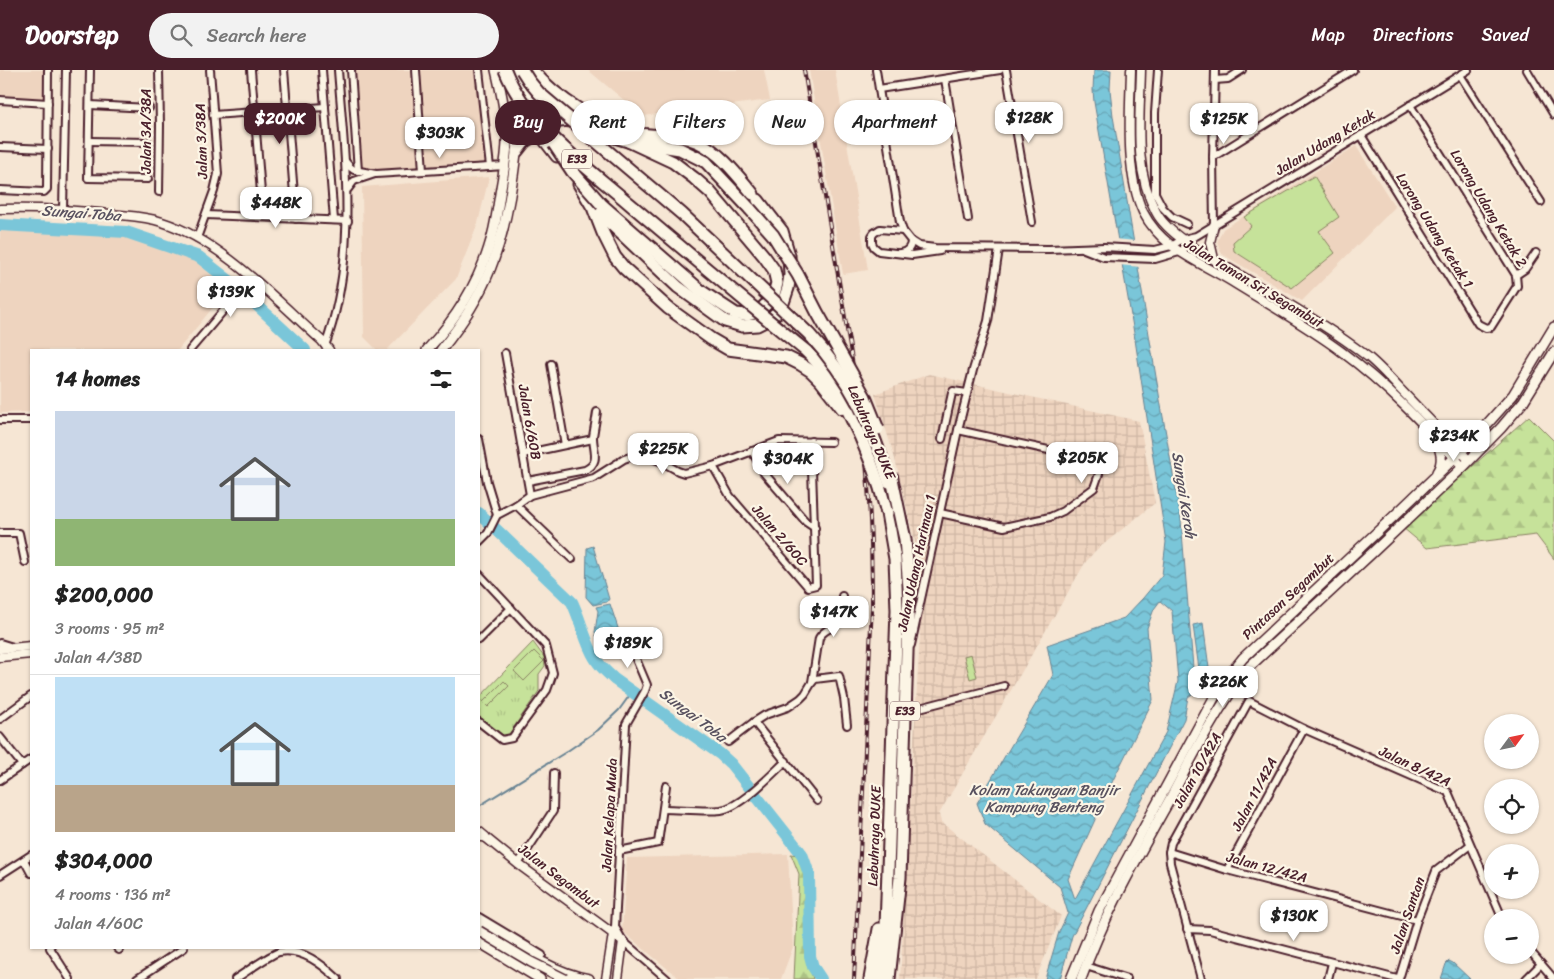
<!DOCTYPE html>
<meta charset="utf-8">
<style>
:root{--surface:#fff;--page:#f2f2f2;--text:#222;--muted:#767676;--line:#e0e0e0;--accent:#4a1f2b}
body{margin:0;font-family:Sriracha,sans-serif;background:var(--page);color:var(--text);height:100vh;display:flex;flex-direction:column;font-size:19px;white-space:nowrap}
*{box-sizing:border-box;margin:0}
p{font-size:16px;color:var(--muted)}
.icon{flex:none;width:28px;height:28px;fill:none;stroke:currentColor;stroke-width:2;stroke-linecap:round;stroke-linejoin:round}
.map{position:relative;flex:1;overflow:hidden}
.drawer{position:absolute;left:30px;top:279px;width:450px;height:600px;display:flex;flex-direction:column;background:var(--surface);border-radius:0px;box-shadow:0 1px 4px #0004}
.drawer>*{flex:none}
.banner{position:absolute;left:495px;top:30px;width:475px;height:45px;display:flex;gap:10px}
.needle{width:32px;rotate:57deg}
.fabs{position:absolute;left:1484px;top:644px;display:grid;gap:10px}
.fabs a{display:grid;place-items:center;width:55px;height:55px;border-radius:50%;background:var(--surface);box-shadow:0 1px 4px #0004;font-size:25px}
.price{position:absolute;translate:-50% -42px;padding:0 11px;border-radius:10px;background:#fff;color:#222;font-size:16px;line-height:32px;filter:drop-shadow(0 1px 2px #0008)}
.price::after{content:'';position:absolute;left:50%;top:30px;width:15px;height:11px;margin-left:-8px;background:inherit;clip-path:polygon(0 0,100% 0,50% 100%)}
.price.selected{background:var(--accent);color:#fff}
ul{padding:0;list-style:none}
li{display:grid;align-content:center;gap:10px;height:265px;padding:0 25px}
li+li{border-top:1px solid var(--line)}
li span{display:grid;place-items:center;height:155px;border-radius:0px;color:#555}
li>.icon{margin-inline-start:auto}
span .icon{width:90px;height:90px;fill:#fffc;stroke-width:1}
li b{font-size:21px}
h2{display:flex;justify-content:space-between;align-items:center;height:60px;padding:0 25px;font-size:21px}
.pill{padding:0 18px;border-radius:22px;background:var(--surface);box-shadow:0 1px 4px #0004;font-size:18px;line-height:45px}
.pill.selected{background:var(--accent);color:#fff}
header{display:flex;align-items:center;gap:30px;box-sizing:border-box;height:70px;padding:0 25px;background:var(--accent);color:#fff}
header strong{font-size:24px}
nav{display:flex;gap:28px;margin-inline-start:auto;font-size:18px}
.search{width:350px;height:45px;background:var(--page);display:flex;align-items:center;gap:12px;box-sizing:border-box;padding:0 18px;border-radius:28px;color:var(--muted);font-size:19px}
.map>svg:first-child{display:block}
.built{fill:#eed4bf}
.industrial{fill:url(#industrial-grid)}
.grass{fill:url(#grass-tufts);stroke:#888062}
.forest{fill:url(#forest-firs);stroke:#888062}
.green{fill:#c6e29a;stroke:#888062}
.water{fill:url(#water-waves);stroke:#678393;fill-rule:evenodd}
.pier{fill:#f6e6d4}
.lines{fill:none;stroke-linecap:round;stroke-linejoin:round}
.stream{stroke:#678393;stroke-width:2}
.river{stroke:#7ac6d9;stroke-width:12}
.minor-casing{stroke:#4a1f2b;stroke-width:10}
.tertiary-casing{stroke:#4a1f2b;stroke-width:11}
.secondary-casing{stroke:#4a1f2b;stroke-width:12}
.motorway-casing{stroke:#4a1f2b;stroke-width:15}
.minor{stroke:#fcf5e5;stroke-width:6}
.tertiary{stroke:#fcf5e5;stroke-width:8}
.secondary{stroke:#fcf5e5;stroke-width:9}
.motorway{stroke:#fcf5e5;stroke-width:11}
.rail-casing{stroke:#4a1f2b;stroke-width:4}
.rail{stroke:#fcf5e5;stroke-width:2;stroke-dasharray:5.5;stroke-linecap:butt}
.secondary-bridge-casing{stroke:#4a1f2b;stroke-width:12;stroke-linecap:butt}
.motorway-bridge-casing{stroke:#4a1f2b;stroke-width:15;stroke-linecap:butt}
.secondary-bridge{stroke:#fcf5e5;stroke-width:9}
.motorway-bridge{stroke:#fcf5e5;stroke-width:11}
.labels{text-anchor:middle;stroke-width:4.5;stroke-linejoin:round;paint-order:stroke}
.shield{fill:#fcf5e5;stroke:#7f5f63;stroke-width:1}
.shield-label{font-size:12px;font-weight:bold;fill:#4a1f2b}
.street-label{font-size:14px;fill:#4a1f2b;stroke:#fcf5e5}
.water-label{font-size:15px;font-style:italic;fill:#58515f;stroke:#fcf5e5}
</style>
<header>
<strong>Doorstep</strong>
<div class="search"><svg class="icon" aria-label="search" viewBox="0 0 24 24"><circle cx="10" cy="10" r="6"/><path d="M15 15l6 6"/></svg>Search here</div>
<nav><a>Map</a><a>Directions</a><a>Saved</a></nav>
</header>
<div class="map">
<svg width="1554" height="909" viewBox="0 0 1554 909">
<defs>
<pattern id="industrial-grid" width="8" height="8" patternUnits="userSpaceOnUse" patternTransform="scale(1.25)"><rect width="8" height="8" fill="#eed4bf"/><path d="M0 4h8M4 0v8" fill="none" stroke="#ceb6a4"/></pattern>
<pattern id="grass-tufts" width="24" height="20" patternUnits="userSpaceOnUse" patternTransform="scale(1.25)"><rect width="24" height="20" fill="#c6e29a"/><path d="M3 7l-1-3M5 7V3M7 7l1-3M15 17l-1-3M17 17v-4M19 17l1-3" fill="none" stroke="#acc185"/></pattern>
<pattern id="forest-firs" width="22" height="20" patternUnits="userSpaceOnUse" patternTransform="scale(1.25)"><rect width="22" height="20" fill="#c6e29a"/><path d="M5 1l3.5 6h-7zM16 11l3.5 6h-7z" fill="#acc185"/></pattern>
<pattern id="water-waves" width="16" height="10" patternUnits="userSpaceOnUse" patternTransform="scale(1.25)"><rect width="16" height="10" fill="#7ac6d9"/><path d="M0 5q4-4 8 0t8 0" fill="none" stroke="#66a0b0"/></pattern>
</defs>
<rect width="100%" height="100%" fill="#f6e6d4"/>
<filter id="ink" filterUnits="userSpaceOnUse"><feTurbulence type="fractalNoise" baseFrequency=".02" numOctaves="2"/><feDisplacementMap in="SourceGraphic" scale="10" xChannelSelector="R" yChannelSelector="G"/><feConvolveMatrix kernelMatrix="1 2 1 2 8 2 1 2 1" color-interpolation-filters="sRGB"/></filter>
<g filter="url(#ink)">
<g class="built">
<polygon points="0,0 46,0 45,30 0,28"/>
<polygon points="355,0 476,0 487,94 376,101 361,98"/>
<polygon points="588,0 764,0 770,30 643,46"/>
<polygon points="809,0 835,0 868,200 843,204"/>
<polygon points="1356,76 1395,137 1302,231 1222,184 1217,172 1223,159"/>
<polygon points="489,107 478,153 456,209 387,280 377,280 364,267 362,117"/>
<polygon points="0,160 125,164 199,188 232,213 228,219 178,280 31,280 31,342 0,343"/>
<polygon points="788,784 793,877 781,909 680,909 622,861 627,788"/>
</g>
<polygon class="industrial" points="929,304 1139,351 1155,433 1095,481 1085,493 939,744 941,752 1061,846 1036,909 900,909 920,565 918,484 895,389 875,324"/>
<polygon class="grass" points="533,572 544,587 545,596 539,604 539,621 509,664 503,666 479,646 479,628"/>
<g class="forest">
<polygon points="1529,346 1554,371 1554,489 1536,465 1427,478 1403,458"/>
<polygon points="791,784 798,785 806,807 806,883 813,909 794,909 799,804"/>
</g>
<g class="green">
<polygon points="1314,106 1339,147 1319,161 1335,183 1292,218 1234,181 1233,172 1251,156 1244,147"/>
<polygon points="534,581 544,591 524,611 514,601"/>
<polygon points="971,584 977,607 970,609 964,586"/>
<polygon points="504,611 509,616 488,637 483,632"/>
</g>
<g class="water">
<path d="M1094,0H1111L1110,20L1113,46L1156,307L1181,450L1195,622L1188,627L1184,649L1072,866L1060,909H1045L1059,862L1068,843L1060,817L985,754L977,733L1053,605L1047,575L1124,548L1143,528L1162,505L1166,472L1134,263L1094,32L1093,20ZM1160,531L1172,541L1178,611L1166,662L1075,829L1068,809L1114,708L1153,630L1147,558L1154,539Z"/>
<polygon points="593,476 609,529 607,532 593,535 586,527 587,478"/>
<path d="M610,534L619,561C614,570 608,570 598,571L595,562L598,541L596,537Z"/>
<polygon points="1203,553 1209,598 1199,599 1193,555"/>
<polygon points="1449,891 1453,893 1470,909 1441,909 1446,894"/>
</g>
<polygon class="pier" points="1115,169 1136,171 1140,197 1119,195"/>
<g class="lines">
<polyline class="stream" points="479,736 566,682 598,660 619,640 632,622"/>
<g class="river">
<polyline points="0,155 126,162 199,187 236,216"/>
<polyline points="246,225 305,280"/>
<path d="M479,443L572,532C581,550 587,580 600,595C604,600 609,604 614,609L720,684L731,694L802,784L809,804L810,886L813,897L821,909"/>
</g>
<g class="minor-casing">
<g id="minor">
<polyline points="90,0 88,108 148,109"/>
<polyline points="251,0 263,147"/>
<polyline points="284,0 296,149"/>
<polyline points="322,0 334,150"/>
<polyline points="351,0 358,101"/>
<polyline points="416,0 423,101"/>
<polyline points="479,0 490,97"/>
<polyline points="876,0 900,152 903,161 911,171 919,176 935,178 1049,179 1104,177 1155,180 1171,176 1183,169 1196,166 1201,163 1468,0"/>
<polyline points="1006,0 1032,152"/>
<polyline points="1158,0 1155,43 1155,123 1163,138 1172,147 1187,154"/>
<polyline points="1527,0 1554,45"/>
<polyline points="1460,5 1541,132"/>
<polyline points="945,9 968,149"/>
<polyline points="1215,10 1228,9 1242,0"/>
<polyline points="879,19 1000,0"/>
<polyline points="0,30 48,33"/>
<polyline points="90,35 149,38"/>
<polyline points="213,45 325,37"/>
<polyline points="1361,65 1478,254 1486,258 1491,257 1517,216 1516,205 1410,35"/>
<polyline points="89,71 148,72"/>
<polyline points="0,77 48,79"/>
<polyline points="1213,87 1353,0"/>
<polyline points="345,91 350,97 354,100 376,104 505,96"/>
<polyline points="348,119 354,111 375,104"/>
<polyline points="0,120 44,122 47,119 48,0"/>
<polyline points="159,122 160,55 159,0"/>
<polyline points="63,139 66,0"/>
<polyline points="206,145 348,151"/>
<polyline points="1214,155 1213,87 1215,0"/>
<polyline points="903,161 880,159 874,163 872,166 872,173 874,177 879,181 912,185 940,181"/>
<polyline points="197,168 214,121 218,104 210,0"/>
<polyline points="1084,179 1104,187 1155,189 1179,182 1191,174 1192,171"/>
<path d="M900,183C907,182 911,178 911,171"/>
<polyline points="1516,205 1525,199 1536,183"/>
<path d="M325,276C358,187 345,92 338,0"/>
<polyline points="190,280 251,208"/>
<polyline points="505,283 530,425"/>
<polyline points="551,294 565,375"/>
<polyline points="0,350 31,350"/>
<polyline points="479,369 487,412 497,445"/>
<polyline points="942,369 952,323 953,321 967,323"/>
<polyline points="752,381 764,403 806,452 815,458"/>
<polyline points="523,384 593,369"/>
<polyline points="713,396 730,426 808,517 816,515 811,371"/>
<path d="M528,411L585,400C601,393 593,380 593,367C594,359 596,350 597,342"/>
<polyline points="516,435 572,489"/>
<polyline points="940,443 1004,457 1050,447 1063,441 1094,418 1099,404 1095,395 1089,389 958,360"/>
<polyline points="0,463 19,463 25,492"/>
<polyline points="479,472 488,463 497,445 516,435 530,425 594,408 624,389 636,385 647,386 660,391 678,401 684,403 713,396 779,371 831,372"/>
<polyline points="479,504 546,576 553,603 547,620 512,668 502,670 479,652"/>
<polyline points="479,570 511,538"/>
<polyline points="0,573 13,577"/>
<polyline points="911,575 958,360 973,300 988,251 999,179"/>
<path d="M812,612L819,568C822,562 826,561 832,557C842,549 841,538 842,526"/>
<polyline points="908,641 1004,616"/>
<polyline points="0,649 31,626"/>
<polyline points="754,652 817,731"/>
<polyline points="0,667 22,695"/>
<polyline points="728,672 754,652 765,645 788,637 800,629 805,624 811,614 815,609 839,606 844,628 847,655"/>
<polyline points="0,710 31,689"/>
<path d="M663,739C680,739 705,742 721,740C741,737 771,705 786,691"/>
<polyline points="619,781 658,773 666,716"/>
<polyline points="1169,782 1227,800 1417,850"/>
<polyline points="24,790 31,803"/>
<polyline points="518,794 553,741 554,703"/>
<polyline points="1227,800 1304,659"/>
<polyline points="0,805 31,785"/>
<polyline points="479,847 542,885"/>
<polyline points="615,857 626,654 645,621 647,615 630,575"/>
<polyline points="1187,859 1210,860 1397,909"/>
<polyline points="613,861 615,857 623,871 667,909"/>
<polyline points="50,878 70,909"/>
<polyline points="117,878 119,880"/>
<polyline points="1530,881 1554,909"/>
<polyline points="1086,896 1127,909"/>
<polyline points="137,909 184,878"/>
<path d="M235,909C245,903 269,885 279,882C301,877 323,895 338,909"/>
<polyline points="1201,909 1170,793 1169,782 1171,773 1249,631 1304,659 1448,722 1500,843 1503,848"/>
<polyline points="1328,909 1332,893"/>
<polyline points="1399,909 1417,850 1436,801 1470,775"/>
<polyline points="1526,909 1541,894"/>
</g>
</g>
<g class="tertiary-casing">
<g id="tertiary">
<path d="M1131,0C1130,41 1125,105 1143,142C1162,179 1198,191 1231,211C1268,234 1307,256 1342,282C1387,315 1425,356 1463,397"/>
<path d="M1141,0C1140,47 1133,99 1156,142C1169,167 1215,190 1240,205C1283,231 1328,256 1368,287C1380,297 1390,308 1400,319C1423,343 1446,367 1469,390"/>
<path d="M0,139C37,138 73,140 110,144C127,146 145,146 162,152C222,171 276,230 322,271L329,280"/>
<polyline points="1214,155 1210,172 1214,189"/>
<polyline points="0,579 31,576"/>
<polyline points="0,587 31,584"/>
<polyline points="481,767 485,767 518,794 623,871 618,909"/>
<polyline points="606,909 613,864"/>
</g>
</g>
<g class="secondary-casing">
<g id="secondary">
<path d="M427,280C455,250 477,216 489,177C495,160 497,142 500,124C503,104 508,84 507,64C506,43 501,21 496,0"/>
<path d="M441,280C487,223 503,177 513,106C517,78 520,53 518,26"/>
<polyline points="1442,363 1467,368 1476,366"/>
<path d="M1436,368C1440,380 1445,390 1437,402"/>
<polyline points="479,762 485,767"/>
<path d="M479,853C513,874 549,902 589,909"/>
<polyline points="479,872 540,909"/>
<polyline points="1071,909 1099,841 1215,626 1227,608 1243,588 1392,448 1472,371 1513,325 1554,257"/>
<path d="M1081,909C1104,845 1137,788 1170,729C1194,683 1218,636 1250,596L1373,482L1463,397L1501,358L1523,332L1554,282"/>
</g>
</g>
<g class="motorway-casing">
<g id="motorway">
<path d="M517,0C526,22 541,35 562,45"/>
<path d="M532,0C555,27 602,59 638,64C659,67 678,63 698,72C720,82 738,106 753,124"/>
<polyline points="578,54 592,60 628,71 680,79 706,92 750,139"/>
<path d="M548,71C543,54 558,49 572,51"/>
<polyline points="517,81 525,71 535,65 543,68 557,86"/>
<polyline points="579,114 592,136 678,217 725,251 742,256 757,255 769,249 781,239 788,218 790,205 789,185 782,161 758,130"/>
<polyline points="602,135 701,221 736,244 747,245 758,242 773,228 777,213 774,200 764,186 710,122 694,108 673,92 628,71"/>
<polyline points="594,140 603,163 615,187 624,198 668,238 711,269 728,279 786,287 800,294 811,301 821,311 842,338 848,341"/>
<path d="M806,281C822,297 840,315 847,337"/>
<polyline points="870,909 879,859"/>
<polyline points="879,909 886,857 897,540 895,489 887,443"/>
<polyline points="889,909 900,808 909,518 905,469 900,447"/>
</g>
</g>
<use href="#minor" class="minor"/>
<use href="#tertiary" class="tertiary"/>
<use href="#secondary" class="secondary"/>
<use href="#motorway" class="motorway"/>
<g class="rail-casing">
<path id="rail" d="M804,0L858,326C869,396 872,465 872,535L854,909"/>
</g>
<use href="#rail" class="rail"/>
<g class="secondary-bridge-casing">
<polyline id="secondary-bridge" points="479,861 531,892 565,909"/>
</g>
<g class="motorway-bridge-casing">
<g id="motorway-bridge">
<path d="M505,0C527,56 586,96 631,135C689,184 747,233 806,281"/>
<path d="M522,0L529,11L539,23L682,144L809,264C850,309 872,354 889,412"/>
<polyline points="554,74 572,101 602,135"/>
<polyline points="750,139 773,165 798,205 817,242 865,327 878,359"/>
<path d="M848,341C865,374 878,407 887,443"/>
<polyline points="891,404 902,456"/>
</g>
</g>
<use href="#secondary-bridge" class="secondary-bridge"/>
<use href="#motorway-bridge" class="motorway-bridge"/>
</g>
</g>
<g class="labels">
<g class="shield">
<rect x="562" y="79.5" width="30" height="19" rx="4"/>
<rect x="890" y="631.5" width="30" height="19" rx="4"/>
</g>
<g class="shield-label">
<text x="577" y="93">E33</text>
<text x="905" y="645">E33</text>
</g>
<g class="street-label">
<text transform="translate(146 61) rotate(-90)" y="5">Jalan 3A/38A</text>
<text transform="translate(201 71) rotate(-92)" y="5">Jalan 3/38A</text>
<text transform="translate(1325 72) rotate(-31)" y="5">Jalan Udang Ketak</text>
<text transform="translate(1489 138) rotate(59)" y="5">Lorong Udang Ketak 2</text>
<text transform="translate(1435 160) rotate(58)" y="5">Lorong Udang Ketak 1</text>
<text transform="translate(1254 213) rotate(31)" y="5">Jalan Taman Sri Segambut</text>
<text transform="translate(530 352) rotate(80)" y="5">Jalan 6/60B</text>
<text transform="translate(872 362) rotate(67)" y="5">Lebuhraya DUKE</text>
<text transform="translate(780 465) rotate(49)" y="5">Jalan 2/60C</text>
<text transform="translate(916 493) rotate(-78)" y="5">Jalan Udang Harimau 1</text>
<text transform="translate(1288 526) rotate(-43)" y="5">Pintasan Segambut</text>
<text transform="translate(1415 696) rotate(25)" y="5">Jalan 8/42A</text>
<text transform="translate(1197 700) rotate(-61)" y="5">Jalan 10/42A</text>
<text transform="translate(1254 724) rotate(-62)" y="5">Jalan 11/42A</text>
<text transform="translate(609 745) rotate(-87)" y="5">Jalan Kelapa Muda</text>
<text transform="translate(874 766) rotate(-88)" y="5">Lebuhraya DUKE</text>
<text transform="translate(1267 797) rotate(15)" y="5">Jalan 12/42A</text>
<text transform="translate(559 806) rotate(37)" y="5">Jalan Segambut</text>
<text transform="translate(1407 845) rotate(-71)" y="5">Jalan Santan</text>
</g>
<g class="water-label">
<text transform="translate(81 143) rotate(4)" y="5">Sungai Toba</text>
<text transform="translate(1184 425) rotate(81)" y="5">Sungai Keroh</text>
<text transform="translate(693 645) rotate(37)" y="5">Sungai Toba</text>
<text x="1044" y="725">Kolam Takungan Banjir<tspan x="1044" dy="17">Kampung Benteng</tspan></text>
</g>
</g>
</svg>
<div class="fabs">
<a><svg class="needle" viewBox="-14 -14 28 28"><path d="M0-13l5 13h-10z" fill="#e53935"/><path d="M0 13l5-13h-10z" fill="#767676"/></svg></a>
<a><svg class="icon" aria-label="locate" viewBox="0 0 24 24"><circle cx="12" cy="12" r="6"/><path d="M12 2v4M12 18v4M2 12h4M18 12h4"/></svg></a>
<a>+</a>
<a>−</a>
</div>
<b class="price" style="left:1029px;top:74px">$128K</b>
<b class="price selected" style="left:280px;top:75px">$200K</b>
<b class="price" style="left:1224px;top:75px">$125K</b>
<b class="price" style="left:440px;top:89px">$303K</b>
<b class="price" style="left:276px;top:159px">$448K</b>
<b class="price" style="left:231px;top:248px">$139K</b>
<b class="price" style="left:1454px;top:392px">$234K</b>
<b class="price" style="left:663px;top:405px">$225K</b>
<b class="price" style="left:1082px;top:414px">$205K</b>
<b class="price" style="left:788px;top:415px">$304K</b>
<b class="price" style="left:834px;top:568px">$147K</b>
<b class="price" style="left:628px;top:599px">$189K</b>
<b class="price" style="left:1223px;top:638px">$226K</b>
<b class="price" style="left:1294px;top:872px">$130K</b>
<div class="banner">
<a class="pill selected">Buy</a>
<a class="pill">Rent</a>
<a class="pill">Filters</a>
<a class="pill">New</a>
<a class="pill">Apartment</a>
</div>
<section class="drawer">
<h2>14 homes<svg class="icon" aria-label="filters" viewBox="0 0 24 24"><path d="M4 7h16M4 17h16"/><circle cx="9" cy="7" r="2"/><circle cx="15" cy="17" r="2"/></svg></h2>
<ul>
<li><span style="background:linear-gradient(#c9d6e8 70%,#8fb573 0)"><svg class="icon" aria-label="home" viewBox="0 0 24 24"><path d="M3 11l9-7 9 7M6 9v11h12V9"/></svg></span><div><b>$200,000</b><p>3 rooms · 95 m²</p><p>Jalan 4/38D</p></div></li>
<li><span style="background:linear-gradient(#bfe0f5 70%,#b9a48a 0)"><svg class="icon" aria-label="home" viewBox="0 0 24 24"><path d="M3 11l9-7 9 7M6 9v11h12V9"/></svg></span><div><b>$304,000</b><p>4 rooms · 136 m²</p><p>Jalan 4/60C</p></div></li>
</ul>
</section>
</div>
